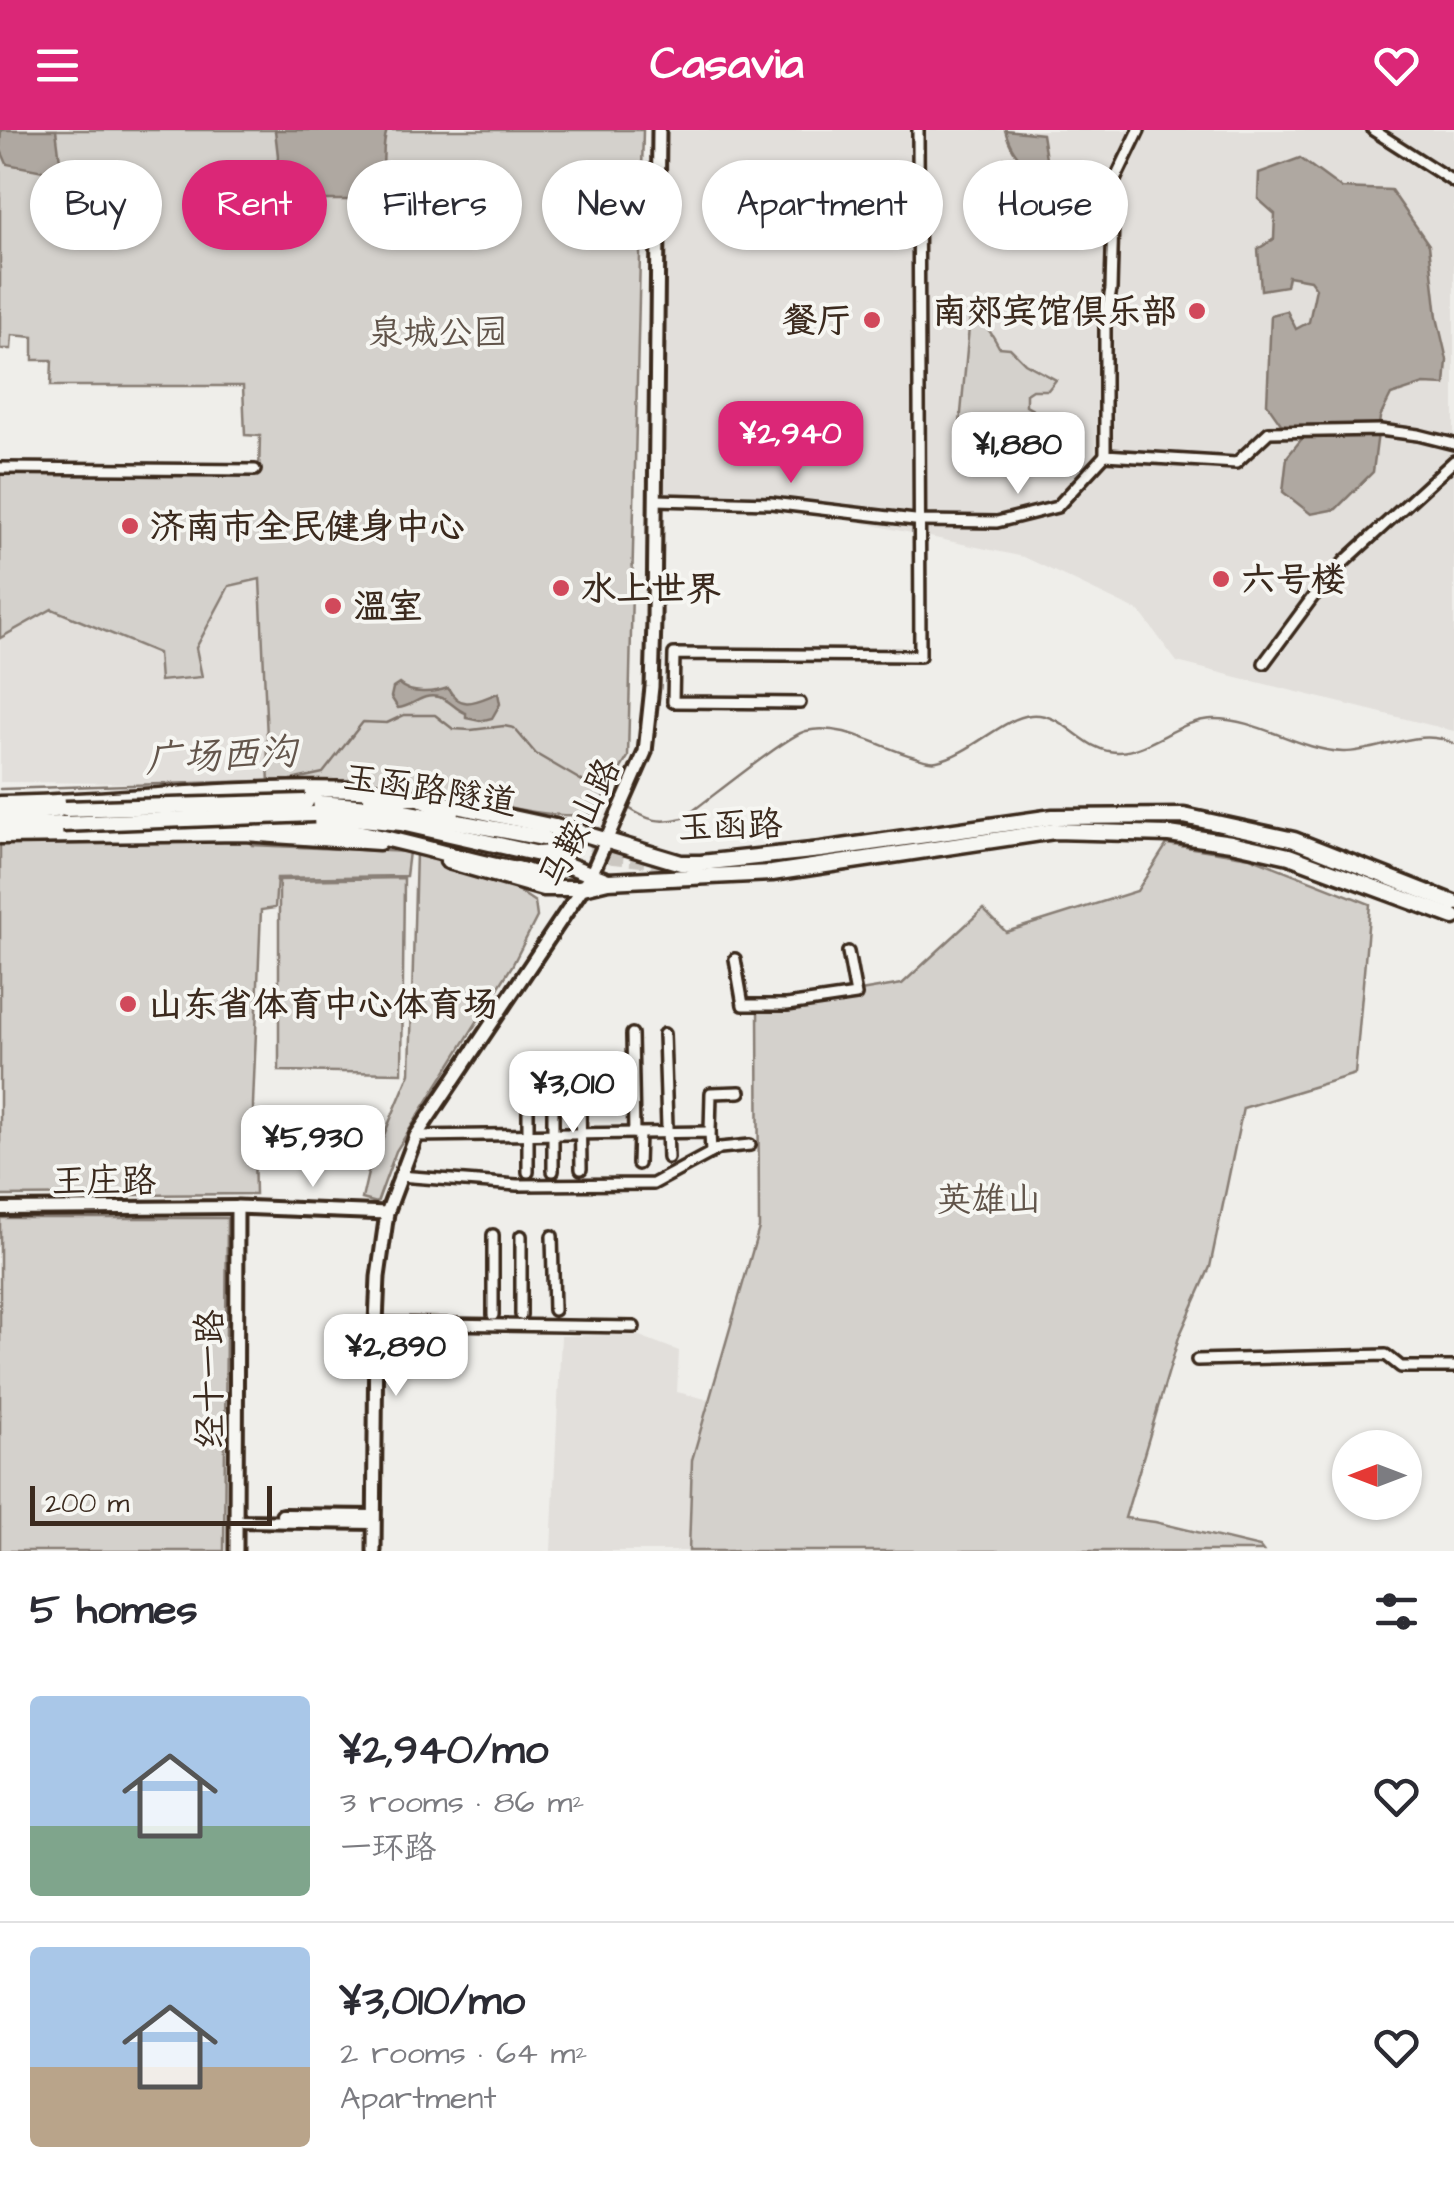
<!DOCTYPE html>
<meta charset="utf-8">
<style>
:root{--surface:#fff;--page:#f7f7f7;--text:#2b2b33;--muted:#7c7c81;--line:#e1e1e2;--accent:#db2777}
body{margin:0;font-family:"Architects Daughter","LXGW WenKai TC",sans-serif;background:var(--page);color:var(--text);height:100vh;display:flex;flex-direction:column;font-size:38px;white-space:nowrap}
*{box-sizing:border-box;margin:0}
p{font-size:32px;color:var(--muted)}
.icon{flex:none;width:55px;height:55px;fill:none;stroke:currentColor;stroke-width:2;stroke-linecap:round;stroke-linejoin:round}
.map{position:relative;height:1421px;overflow:hidden}
.details{display:flex;flex-direction:column;background:var(--surface);flex:1}
.details>*{flex:none}
.banner{position:absolute;left:30px;top:30px;width:1395px;height:90px;display:flex;gap:20px}
.needle{width:65px;rotate:270deg}
.controls{position:absolute;left:1332px;top:1300px;display:grid;gap:20px}
.controls a{display:grid;place-items:center;width:90px;height:90px;border-radius:50%;background:var(--surface);box-shadow:0 2px 8px #0004;font-size:50px}
.scale{position:absolute;left:30px;bottom:25px;width:242px;box-sizing:border-box;padding-left:10px;border:5px solid #3b2a1e;border-top:0;font-size:28px;line-height:35px;white-space:nowrap;color:#3b2a1e;-webkit-text-stroke:8px #f6f6f2;paint-order:stroke}
.price{position:absolute;translate:-50% -85px;padding:0 22px;border-radius:20px;background:#fff;color:#222;font-size:32px;line-height:65px;filter:drop-shadow(0 2px 5px #0008)}
.price::after{content:'';position:absolute;left:50%;top:60px;width:30px;height:22px;margin-left:-15px;background:inherit;clip-path:polygon(0 0,100% 0,50% 100%)}
.price.current{background:var(--accent);color:#fff}
ul{padding:0;list-style:none}
li{display:flex;align-items:center;gap:30px;height:250px;padding:0 30px}
li+li{border-top:2px solid var(--line)}
li span{display:grid;place-items:center;flex:none;width:280px;height:200px;border-radius:10px;color:#555}
li>.icon{margin-inline-start:auto}
span .icon{width:120px;height:120px;fill:#fffc;stroke-width:1}
li b{font-size:42px}
h2{display:flex;justify-content:space-between;align-items:center;height:120px;padding:0 30px;font-size:42px}
.pill{padding:0 35px;border-radius:45px;background:var(--surface);box-shadow:0 2px 8px #0004;font-size:35px;line-height:90px}
.pill.current{background:var(--accent);color:#fff}
header{display:flex;justify-content:space-between;align-items:center;height:130px;padding:0 30px;background:var(--accent);color:#fff;font-size:45px;font-weight:800}
.map>svg:first-child{display:block}
.built{fill:#e2dfdb}
.green{fill:#d4d1cc;stroke:#887e75;stroke-width:2.5}
.water{fill:#afa8a1;stroke:#81766d;stroke-width:2.5}
.lines{fill:none;stroke-linecap:round;stroke-linejoin:round}
.stream{stroke:#81766d;stroke-width:2.5}
.trunk-tunnel{stroke:#cbc7c1;stroke-width:14;stroke-dasharray:14 7;stroke-linecap:butt}
.minor-casing{stroke:#3b2a1e;stroke-width:16}
.tertiary-casing{stroke:#3b2a1e;stroke-width:18}
.secondary-casing{stroke:#3b2a1e;stroke-width:19}
.primary-casing{stroke:#3b2a1e;stroke-width:21}
.trunk-casing{stroke:#3b2a1e;stroke-width:21}
.minor{stroke:#f6f6f2;stroke-width:9}
.tertiary{stroke:#f6f6f2;stroke-width:10}
.secondary{stroke:#f6f6f2;stroke-width:11}
.primary{stroke:#f6f6f2;stroke-width:14}
.trunk{stroke:#f6f6f2;stroke-width:14}
.trunk-bridge-casing{stroke:#3b2a1e;stroke-width:21;stroke-linecap:butt}
.trunk-bridge{stroke:#f6f6f2;stroke-width:14}
.poi-dot{fill:#d1495b;stroke:#f6f6f2;stroke-width:4}
.labels{text-anchor:middle;stroke-width:8;stroke-linejoin:round;paint-order:stroke}
.poi-label{font-size:35px;font-weight:bold;fill:#3b2a1e;stroke:#f6f6f2;text-anchor:start}
.park-label{font-size:35px;fill:#61544a;stroke:#f6f6f2}
.street-label{font-size:35px;fill:#3b2a1e;stroke:#f6f6f2}
.water-label{font-size:38px;font-style:italic;fill:#64564c;stroke:#f6f6f2}
</style>
<header><svg class="icon" aria-label="menu" viewBox="0 0 24 24"><path d="M4 6h16M4 12h16M4 18h16"/></svg>Casavia<svg class="icon" aria-label="heart" viewBox="0 0 24 24"><path d="M12 20l-8-8c-3-5 5-10 8-4 3-6 11-1 8 4z"/></svg></header>
<div class="map">
<svg width="1454" height="1421" viewBox="0 0 1454 1421">
<rect width="100%" height="100%" fill="#efeeea"/>
<filter id="ink" filterUnits="userSpaceOnUse"><feTurbulence type="fractalNoise" baseFrequency=".01" numOctaves="2"/><feDisplacementMap in="SourceGraphic" scale="20" xChannelSelector="R" yChannelSelector="G"/><feConvolveMatrix kernelMatrix="1 2 1 2 8 2 1 2 1" color-interpolation-filters="sRGB"/></filter>
<g filter="url(#ink)">
<g class="built">
<polygon points="659,0 1454,0 1454,601 1177,532 1140,482 1024,427 831,386 662,370"/>
<polygon points="261,449 269,654 0,652 0,508 52,479 158,523 201,547 196,518 229,456"/>
<polygon points="637,1205 679,1221 677,1262 710,1270 692,1330 689,1421 551,1421 561,1206"/>
</g>
<g class="green">
<path d="M0,0H643L628,627L593,684C536,692 453,660 393,653C351,647 311,657 269,654L260,449L229,456L196,518L202,547L160,551L158,523L52,479L0,508V343L259,344L260,306L245,305L243,256H51L52,230H33V207L12,205L11,219H0Z"/>
<path d="M970,187C986,192 992,204 999,217L1010,218L1025,233L1056,250L1048,260H1032L1026,264V276L1033,280L1032,305L1027,310C1019,309 1009,306 1001,308C983,313 969,314 960,294Z"/>
<polygon points="251,708 252,715 409,722 406,746 277,748 275,778 261,780 253,974 255,1064 0,1066 0,713"/>
<polygon points="1167,714 1250,727 1370,774 1355,944 1243,978 1210,1137 1179,1207 1125,1388 1155,1392 1260,1417 1263,1421 689,1421 692,1330 759,1098 758,878 902,854 983,779 1006,802 1137,761"/>
<polygon points="416,722 517,760 535,772 537,787 512,836 396,1021 377,1073 362,1069 368,1043 410,943"/>
<polygon points="404,748 402,943 279,941 279,750"/>
<polygon points="0,1088 227,1088 224,1421 0,1421"/>
</g>
<g class="water">
<polygon points="1,0 56,0 60,31 48,42 7,34 0,18"/>
<path d="M275,0H387C380,19 387,39 379,58L350,70H315L309,78L311,84L299,106L286,104L272,91L278,26Z"/>
<path d="M1005,0L1042,4L1047,35L1061,51L1063,77L1052,100L1059,113L1041,115L1017,110L1013,103L1016,83L1007,71L1005,29L1018,39L1014,52L1018,59L1030,58L1041,51L1038,42C1021,34 1010,19 1005,0Z"/>
<polygon points="1300,28 1341,58 1391,60 1429,115 1437,187 1447,230 1445,255 1424,254 1391,265 1380,287 1373,342 1336,379 1311,384 1283,362 1287,327 1309,300 1281,294 1267,274 1271,185 1287,181 1296,199 1309,192 1316,158 1310,150 1288,146 1286,156 1261,160 1258,119 1274,109 1275,84 1258,69 1259,43"/>
<path d="M399,554C411,565 433,563 448,558C461,582 477,571 498,563L500,574L492,588L480,591L466,588V583C455,580 450,569 438,567C421,563 413,577 398,578L391,567L393,558Z"/>
</g>
<g class="lines">
<g class="stream">
<polyline points="0,659 291,650 323,643 363,592 387,593 404,585 435,585 453,599 471,600 504,596 514,598 536,624 620,673"/>
<path d="M627,677C647,690 659,694 683,688C706,672 786,606 806,601C842,592 881,618 915,627C922,629 930,633 937,631C969,625 1004,587 1031,585C1066,582 1084,624 1119,622C1151,620 1180,590 1212,589C1258,588 1297,620 1343,622C1377,623 1423,595 1454,614"/>
</g>
<g class="trunk-tunnel">
<polyline points="1133,693 1182,694 1226,702"/>
<polyline points="549,709 613,727 670,733"/>
<polyline points="545,747 600,748"/>
</g>
<g class="minor-casing">
<g id="minor">
<polyline points="1139,0 1114,52 1111,159 1105,194 1105,325 1236,333 1269,302 1380,300 1418,305 1454,314"/>
<polyline points="1373,0 1454,52"/>
<polyline points="0,338 255,340"/>
<polyline points="656,370 771,373 923,391 997,392 1057,377 1105,325"/>
<polyline points="1264,533 1312,468 1345,431 1454,331"/>
<polyline points="800,573 673,572 674,524 920,526 918,0"/>
<polyline points="735,829 743,875 787,875 856,865 848,822"/>
<polyline points="632,904 634,1003"/>
<polyline points="664,904 668,1028"/>
<polyline points="580,963 581,1039"/>
<polyline points="528,971 528,1042"/>
<polyline points="553,971 553,1041"/>
<polyline points="710,1002 711,963 740,962"/>
<polyline points="416,1006 710,1002 711,1023"/>
<polyline points="638,1034 639,1003"/>
<polyline points="399,1046 517,1055 653,1054 720,1018 750,1015"/>
<polyline points="493,1105 493,1185"/>
<polyline points="521,1106 521,1185"/>
<polyline points="552,1106 554,1180"/>
<polyline points="376,1193 634,1197"/>
<polyline points="1197,1230 1386,1225 1401,1237 1454,1237"/>
</g>
</g>
<g class="tertiary-casing">
<g id="tertiary">
<polyline points="0,1079 237,1077"/>
<polyline points="282,1385 374,1386"/>
<polyline points="236,1391 374,1393"/>
</g>
</g>
<g class="secondary-casing">
<g id="secondary">
<polyline points="236,1421 237,1077 387,1083"/>
<polyline points="374,1421 376,1193 378,1147 387,1083 416,1006 591,745 645,622 652,557 654,491 659,0"/>
</g>
</g>
<g class="primary-casing">
<g id="primary">
<polyline points="434,671 578,702 681,733 701,733 821,720 1053,687 1184,686 1294,710 1454,773"/>
<path d="M0,674C131,672 263,652 394,662"/>
<polyline points="0,706 244,703 379,712"/>
<polyline points="448,731 543,758 579,758 608,751 772,743 1054,701 1169,704 1231,713 1289,726 1454,787"/>
</g>
</g>
<g class="trunk-casing">
<g id="trunk">
<polyline points="371,668 415,668"/>
<polyline points="421,669 452,683"/>
<polyline points="306,672 382,678 544,708"/>
<polyline points="314,684 401,693 539,724 608,751"/>
<polyline points="0,685 65,679"/>
<polyline points="0,696 62,694"/>
<path d="M258,703C302,672 468,736 525,741"/>
<polyline points="540,724 548,723 559,711 555,697"/>
<polyline points="517,739 545,747"/>
</g>
</g>
<use href="#minor" class="minor"/>
<use href="#tertiary" class="tertiary"/>
<use href="#secondary" class="secondary"/>
<use href="#primary" class="primary"/>
<use href="#trunk" class="trunk"/>
<g class="trunk-bridge-casing">
<g id="trunk-bridge">
<polyline points="65,679 306,672"/>
<polyline points="62,694 314,684"/>
</g>
</g>
<use href="#trunk-bridge" class="trunk-bridge"/>
</g>
</g>
<g class="poi-dot">
<circle cx="1197" cy="181" r="10"/>
<circle cx="872" cy="190" r="10"/>
<circle cx="130" cy="396" r="10"/>
<circle cx="1221" cy="449" r="10"/>
<circle cx="561" cy="458" r="10"/>
<circle cx="333" cy="476" r="10"/>
<circle cx="128" cy="874" r="10"/>
</g>
<g class="labels">
<g class="poi-label">
<text x="1177" y="193" text-anchor="end">南郊宾馆俱乐部</text>
<text x="852" y="202" text-anchor="end">餐厅</text>
<text x="150" y="408">济南市全民健身中心</text>
<text x="1241" y="461">六号楼</text>
<text x="581" y="470">水上世界</text>
<text x="353" y="488">温室</text>
<text x="148" y="886">山东省体育中心体育场</text>
</g>
<g class="park-label">
<text x="438" y="214">泉城公园</text>
<text x="989" y="1081">英雄山</text>
</g>
<g class="street-label">
<text transform="translate(430 659) rotate(9)" y="12">玉函路隧道</text>
<text transform="translate(579 693) rotate(-64)" y="12">马鞍山路</text>
<text transform="translate(730 695) rotate(-2)" y="12">玉函路</text>
<text x="104" y="1062">王庄路</text>
<text transform="translate(209 1249) rotate(-90)" y="12">经十一路</text>
</g>
<g class="water-label">
<text transform="translate(221 625) rotate(-3)" y="13">广场西沟</text>
</g>
</g>
</svg>
<div class="controls">
<a><svg class="needle" viewBox="-14 -14 28 28"><path d="M0-13l5 13h-10z" fill="#e53935"/><path d="M0 13l5-13h-10z" fill="#7c7c81"/></svg></a>
</div>
<div class="scale">200 m</div>
<b class="price current" style="left:791px;top:356px">¥2,940</b>
<b class="price" style="left:1018px;top:367px">¥1,880</b>
<b class="price" style="left:573px;top:1006px">¥3,010</b>
<b class="price" style="left:313px;top:1060px">¥5,930</b>
<b class="price" style="left:396px;top:1269px">¥2,890</b>
<div class="banner">
<a class="pill">Buy</a>
<a class="pill current">Rent</a>
<a class="pill">Filters</a>
<a class="pill">New</a>
<a class="pill">Apartment</a>
<a class="pill">House</a>
</div>
</div>
<section class="details">
<h2>5 homes<svg class="icon" aria-label="filters" viewBox="0 0 24 24"><path d="M4 7h16M4 17h16"/><circle cx="9" cy="7" r="2"/><circle cx="15" cy="17" r="2"/></svg></h2>
<ul>
<li><span style="background:linear-gradient(#a9c7e8 65%,#7fa58c 0)"><svg class="icon" aria-label="home" viewBox="0 0 24 24"><path d="M3 11l9-7 9 7M6 9v11h12V9"/></svg></span><div><b>¥2,940/mo</b><p>3 rooms · 86 m²</p><p>一环路</p></div><svg class="icon" aria-label="heart" viewBox="0 0 24 24"><path d="M12 20l-8-8c-3-5 5-10 8-4 3-6 11-1 8 4z"/></svg></li>
<li><span style="background:linear-gradient(#a9c7e8 60%,#b9a48a 0)"><svg class="icon" aria-label="home" viewBox="0 0 24 24"><path d="M3 11l9-7 9 7M6 9v11h12V9"/></svg></span><div><b>¥3,010/mo</b><p>2 rooms · 64 m²</p><p>Apartment</p></div><svg class="icon" aria-label="heart" viewBox="0 0 24 24"><path d="M12 20l-8-8c-3-5 5-10 8-4 3-6 11-1 8 4z"/></svg></li>
</ul>
</section>
